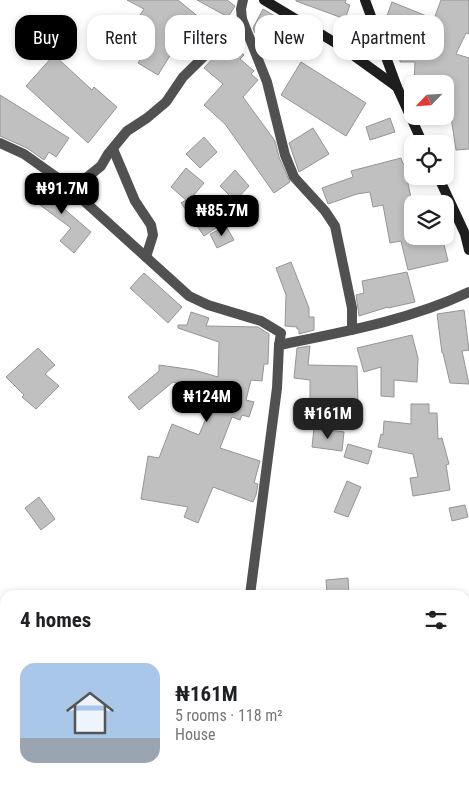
<!DOCTYPE html>
<meta charset="utf-8">
<style>
:root{--surface:#fff;--page:#f6f6f6;--text:#202124;--muted:#757577;--line:#e0e0e0;--accent:#000}
body{margin:0;font-family:"Roboto Condensed",sans-serif;background:var(--page);color:var(--text);height:100vh;display:flex;flex-direction:column;font-size:19px;white-space:nowrap}
*{box-sizing:border-box;margin:0}
p{font-size:16px;color:var(--muted)}
.icon{flex:none;width:28px;height:28px;fill:none;stroke:currentColor;stroke-width:2;stroke-linecap:round;stroke-linejoin:round}
.map{position:relative;flex:1;overflow:hidden}
.details{position:absolute;left:0px;top:590px;width:470px;height:195px;display:flex;flex-direction:column;background:var(--surface);border-radius:15px 15px 0 0;box-shadow:0 2px 8px #0003}
.details>*{flex:none}
.hud{position:absolute;left:15px;top:15px;width:440px;height:45px;display:flex;gap:10px}
.needle{width:32px;rotate:245deg}
.controls{position:absolute;left:404px;top:75px;display:grid;gap:10px}
.controls a{display:grid;place-items:center;width:50px;height:50px;border-radius:10px;background:var(--surface);box-shadow:0 2px 8px #0003;font-size:25px}
.price{position:absolute;translate:-50% -42px;padding:0 11px;border-radius:10px;background:var(--accent);color:#fff;font-size:16px;line-height:32px;filter:drop-shadow(0 1px 2px #0008)}
.price::after{content:'';position:absolute;left:50%;top:30px;width:15px;height:11px;margin-left:-8px;background:inherit;clip-path:polygon(0 0,100% 0,50% 100%)}
.price.active{background:#222;color:#fff}
ul{padding:0;list-style:none}
li{display:flex;align-items:center;gap:15px;height:125px;padding:0 20px}
li+li{border-top:1px solid var(--line)}
li span{display:grid;place-items:center;flex:none;width:140px;height:100px;border-radius:15px;color:#555}
li>.icon{margin-inline-start:auto}
span .icon{width:60px;height:60px;fill:#fffc;stroke-width:1}
li b{font-size:21px}
h2{display:flex;justify-content:space-between;align-items:center;height:60px;padding:0 20px;font-size:21px}
.chip{padding:0 18px;border-radius:15px;background:var(--surface);box-shadow:0 2px 8px #0003;font-size:18px;line-height:45px}
.chip.active{background:var(--accent);color:#fff}
.map>svg:first-child{display:block}
.building{fill:#c0c0c0;stroke:#959595}
.lines{fill:none;stroke-linecap:round;stroke-linejoin:round}
.street{stroke:#515151;stroke-width:10}
.secondary{stroke:#1e1e1e;stroke-width:10}
</style>
<div class="map">
<svg width="469" height="785" viewBox="0 0 469 785">
<rect width="100%" height="100%" fill="#fff"/>
<g class="building">
<polygon points="127,0 178,0 218,33 211,40 193,27 177,52 174,49 158,75 138,63 155,36 135,22 144,9"/>
<polygon points="197,0 227,0 235,6 228,17"/>
<polygon points="296,0 346,0 345,3 350,5 345,19 296,1"/>
<polygon points="441,0 469,0 469,34 466,33 456,54 469,58 469,149 456,150 446,84 414,84 415,62 400,62 400,30 384,24 392,2 434,19"/>
<polygon points="263,9 290,25 278,46 255,33 253,28"/>
<polygon points="228,42 244,55 240,59 254,71 251,74 258,80 243,97 275,141 279,157 290,182 274,193 225,124 204,105 223,84 204,68"/>
<polygon points="54,55 92,90 94,87 117,107 88,143 26,86"/>
<polygon points="301,62 366,103 346,136 281,95"/>
<polygon points="0,95 69,138 56,157 49,152 44,160 27,148 0,136"/>
<polygon points="390,118 395,132 370,140 366,127"/>
<polygon points="313,128 329,154 299,172 289,143"/>
<polygon points="204,137 217,152 200,168 186,154"/>
<polygon points="401,158 403,164 412,161 412,177 407,179 412,202 412,236 442,236 448,261 408,270 401,241 390,243 383,205 373,207 370,192 357,194 328,204 322,188 353,177 351,171"/>
<polygon points="186,168 204,183 193,196 216,228 204,236 181,203 186,200 171,187"/>
<polygon points="235,170 249,186 235,201 220,186"/>
<polygon points="47,180 69,197 62,207 91,232 74,253 60,241 71,228 32,199"/>
<polygon points="226,226 234,240 217,248 210,234"/>
<polygon points="291,262 309,308 309,317 314,317 314,330 299,334 299,329 297,329 297,327 285,326 286,295 276,268"/>
<polygon points="407,272 415,302 388,308 388,307 359,316 356,295 364,293 362,281"/>
<polygon points="144,273 182,307 168,323 130,288"/>
<polygon points="464,310 469,350 462,351 469,384 450,383 443,353 442,353 437,314"/>
<polygon points="191,312 209,318 206,326 258,327 269,334 268,364 264,364 262,381 251,380 246,400 254,402 249,417 242,415 240,420 232,417 220,448 260,461 254,483 258,484 256,495 253,502 213,487 198,523 184,517 188,507 141,499 148,456 159,458 172,424 199,435 209,411 207,410 212,393 173,382 139,410 128,397 159,371 159,365 194,370 218,377 219,342 178,328 178,325 187,325"/>
<polygon points="412,335 418,358 417,382 394,380 394,397 381,396 381,367 364,372 357,348"/>
<polygon points="310,346 308,365 357,366 358,403 310,403 310,380 294,378 297,348"/>
<polygon points="38,348 55,365 45,374 59,386 36,409 22,397 24,395 6,377"/>
<polygon points="411,404 429,404 429,413 437,413 438,439 442,438 449,464 446,465 450,490 413,496 410,478 418,477 413,454 378,447 381,434 383,435 384,421 411,424"/>
<polygon points="314,428 344,432 342,451 312,447"/>
<polygon points="348,444 372,451 368,464 344,457"/>
<polygon points="347,481 361,487 348,517 334,512"/>
<polygon points="39,497 55,519 41,530 25,508"/>
<polygon points="465,505 468,517 452,521 449,508"/>
<polygon points="348,578 349,595 327,595 326,580"/>
</g>
<g class="lines">
<g class="street">
<polyline points="243,0 241,9 242,19 267,82 285,155 294,177 325,211 335,226 352,308 352,330"/>
<path d="M0,143L24,154L62,181L189,296L208,305L261,321L281,333L279,345C343,332 410,320 469,292"/>
<polyline points="113,149 135,201 151,225 153,235 146,257"/>
<polyline points="70,187 85,179 101,166 108,154 127,131 147,118 166,102 183,77 242,19"/>
<polyline points="250,595 277,388 279,345"/>
<polyline points="168,785 170,780"/>
</g>
<g class="secondary">
<polyline points="264,0 339,45 397,87"/>
<polyline points="365,0 397,87 423,144"/>
<polyline points="438,176 465,234 469,250"/>
</g>
</g>
</svg>
<div class="controls">
<a><svg class="needle" viewBox="-14 -14 28 28"><path d="M0-13l5 13h-10z" fill="#e53935"/><path d="M0 13l5-13h-10z" fill="#757577"/></svg></a>
<a><svg class="icon" aria-label="locate" viewBox="0 0 24 24"><circle cx="12" cy="12" r="6"/><path d="M12 2v4M12 18v4M2 12h4M18 12h4"/></svg></a>
<a><svg class="icon" aria-label="layers" viewBox="0 0 24 24"><path d="M12 4l9 5-9 5-9-5zM3 14l9 5 9-5"/></svg></a>
</div>
<b class="price" style="left:62px;top:215px">₦91.7M</b>
<b class="price" style="left:222px;top:237px">₦85.7M</b>
<b class="price" style="left:207px;top:423px">₦124M</b>
<b class="price active" style="left:328px;top:440px">₦161M</b>
<div class="hud">
<a class="chip active">Buy</a>
<a class="chip">Rent</a>
<a class="chip">Filters</a>
<a class="chip">New</a>
<a class="chip">Apartment</a>
</div>
<section class="details">
<h2>4 homes<svg class="icon" aria-label="filters" viewBox="0 0 24 24"><path d="M4 7h16M4 17h16"/><circle cx="9" cy="7" r="2"/><circle cx="15" cy="17" r="2"/></svg></h2>
<ul>
<li><span style="background:linear-gradient(#a9c7e8 75%,#9aa5b1 0)"><svg class="icon" aria-label="home" viewBox="0 0 24 24"><path d="M3 11l9-7 9 7M6 9v11h12V9"/></svg></span><div><b>₦161M</b><p>5 rooms · 118 m²</p><p>House</p></div></li>
</ul>
</section>
</div>
